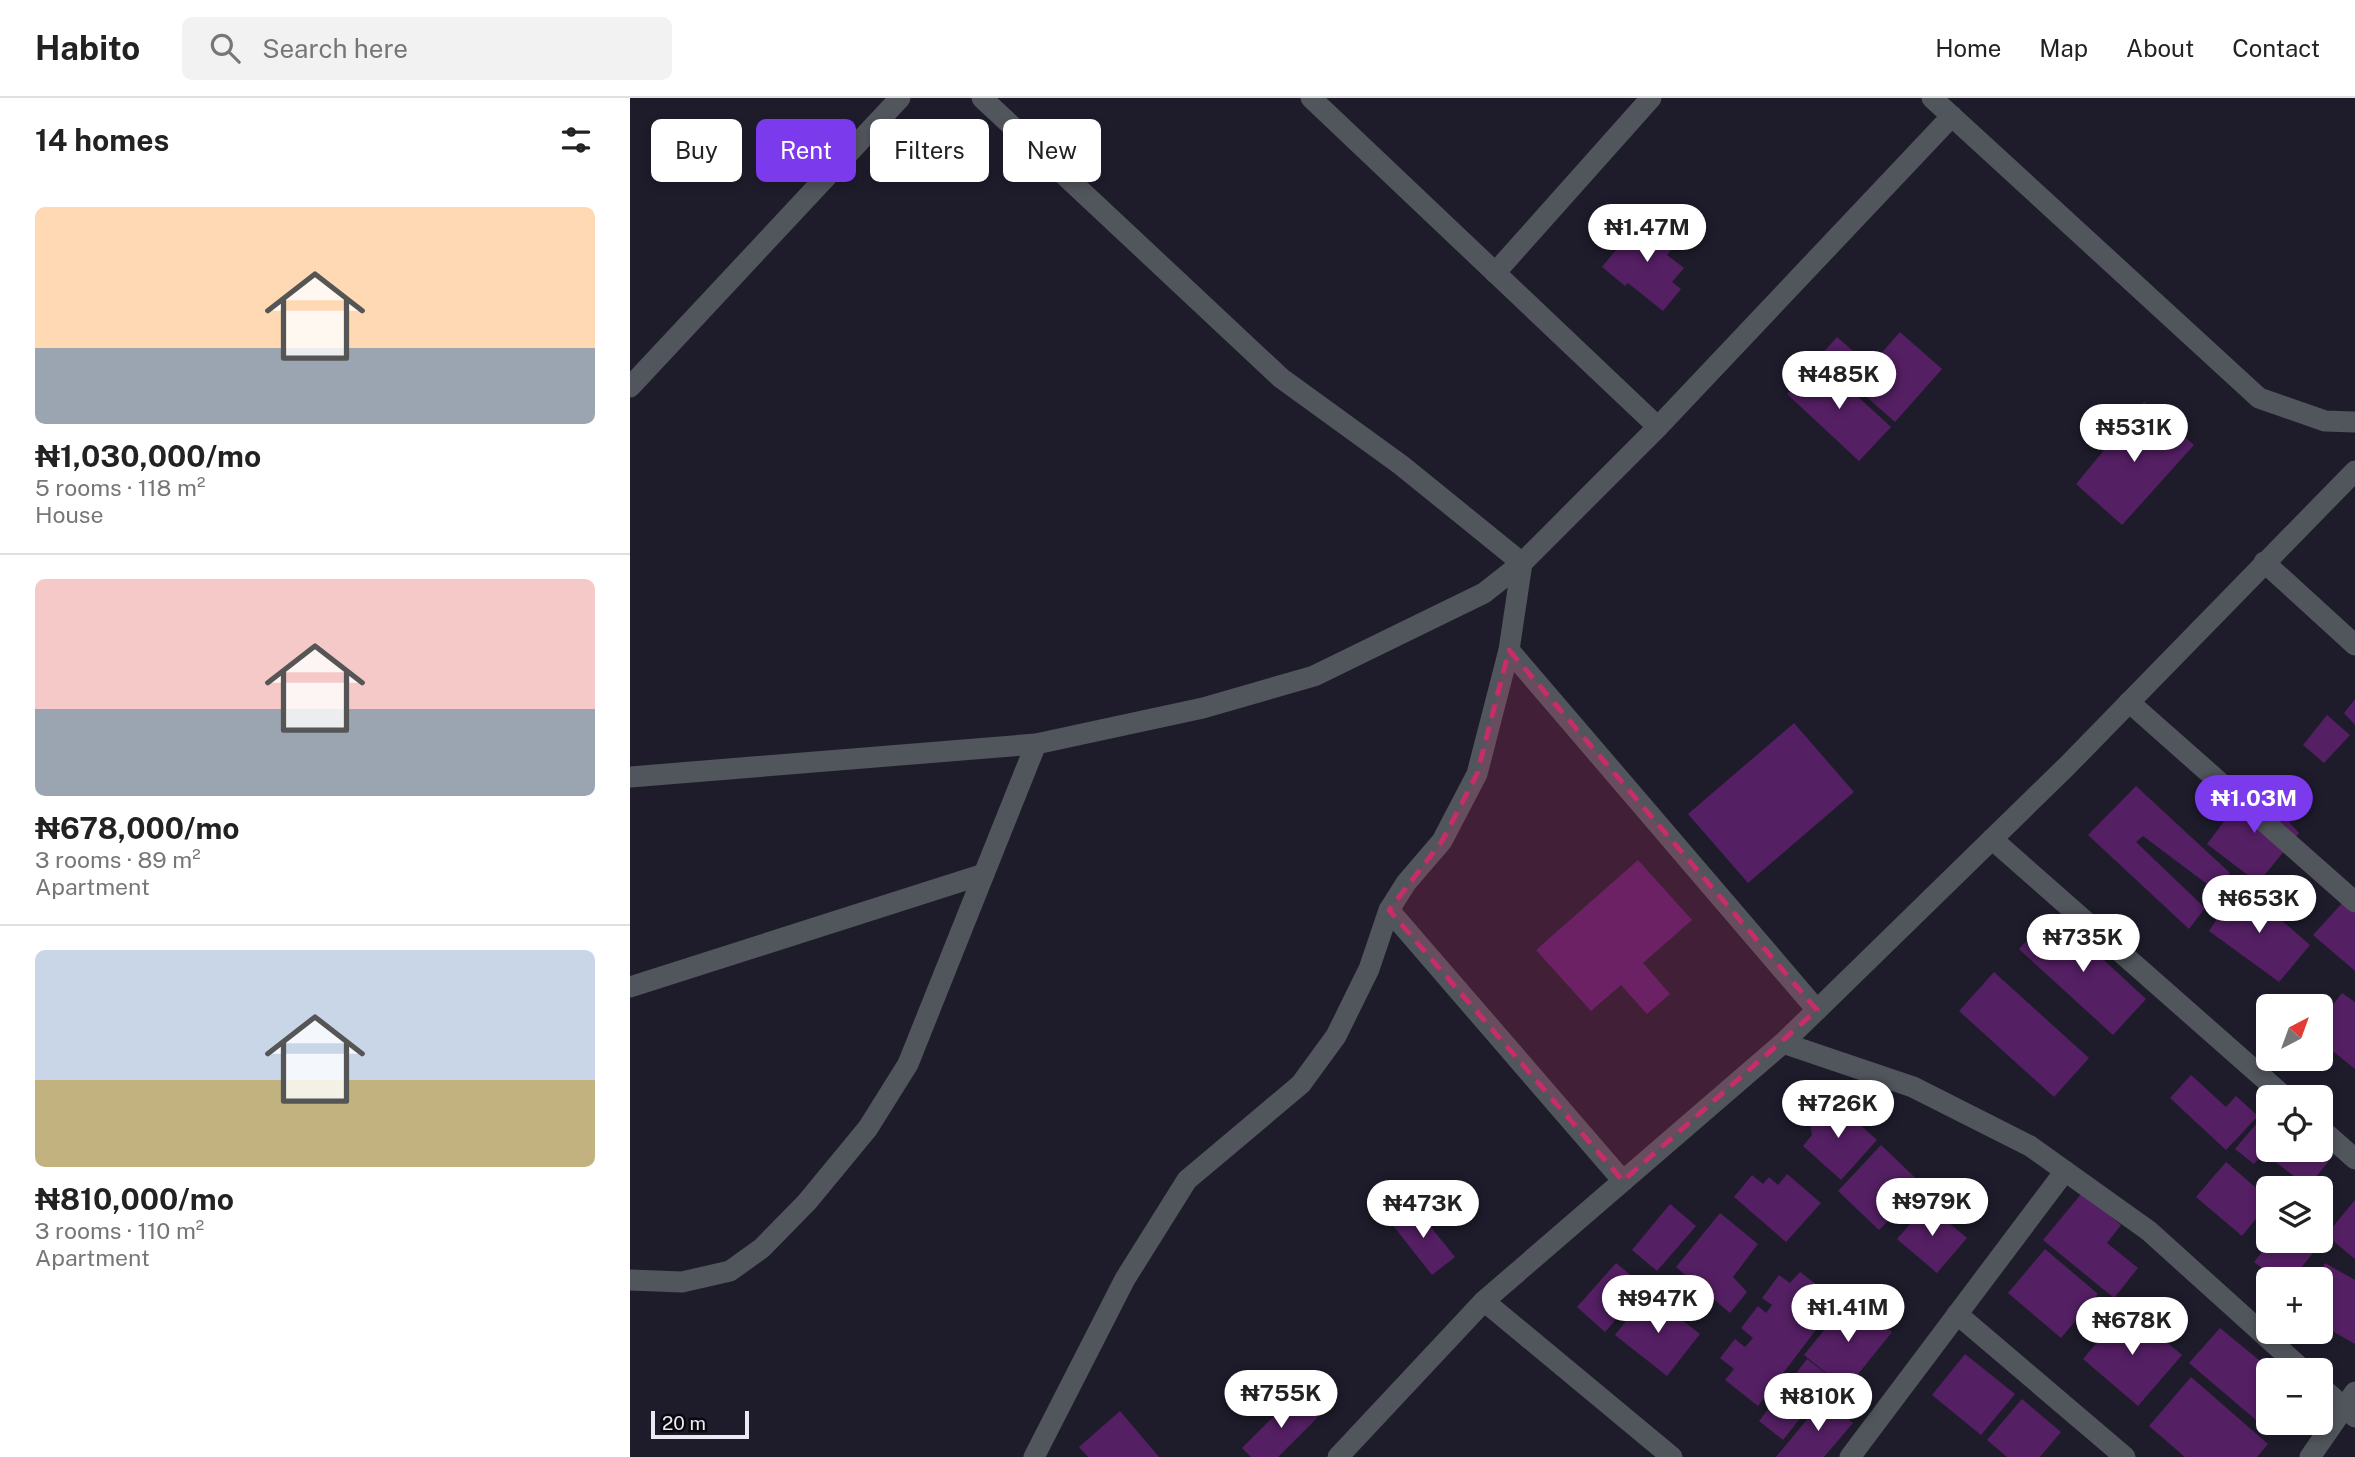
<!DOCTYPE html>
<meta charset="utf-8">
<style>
:root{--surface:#fff;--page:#f2f2f2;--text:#222;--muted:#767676;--line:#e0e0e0;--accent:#7c3aed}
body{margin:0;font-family:"Public Sans",sans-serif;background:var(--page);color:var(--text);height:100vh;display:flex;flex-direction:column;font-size:26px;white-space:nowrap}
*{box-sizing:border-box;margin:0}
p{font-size:23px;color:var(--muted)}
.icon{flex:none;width:38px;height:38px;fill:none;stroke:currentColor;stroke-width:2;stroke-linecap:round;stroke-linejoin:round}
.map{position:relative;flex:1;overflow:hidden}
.details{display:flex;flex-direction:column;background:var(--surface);width:630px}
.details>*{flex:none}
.hud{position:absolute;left:21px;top:21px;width:665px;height:63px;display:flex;gap:14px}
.needle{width:46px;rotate:41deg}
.controls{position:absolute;left:1626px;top:896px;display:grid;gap:14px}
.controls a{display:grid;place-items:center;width:77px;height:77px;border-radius:10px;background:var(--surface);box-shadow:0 4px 10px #0003;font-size:35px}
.scale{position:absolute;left:21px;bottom:18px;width:98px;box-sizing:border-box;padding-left:7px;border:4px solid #eaeaf4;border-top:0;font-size:19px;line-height:24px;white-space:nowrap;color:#eaeaf4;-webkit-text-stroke:5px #08080e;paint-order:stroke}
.price{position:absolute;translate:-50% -60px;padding:0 16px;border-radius:24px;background:#fff;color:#222;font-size:23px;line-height:46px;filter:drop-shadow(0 2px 4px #0008)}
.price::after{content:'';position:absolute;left:50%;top:42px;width:21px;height:16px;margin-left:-10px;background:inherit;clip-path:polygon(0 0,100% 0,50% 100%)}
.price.current{background:var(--accent);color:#fff}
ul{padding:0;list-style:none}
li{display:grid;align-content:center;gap:14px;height:371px;padding:0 35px}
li+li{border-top:2px solid var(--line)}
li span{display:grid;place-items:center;height:217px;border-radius:10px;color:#555}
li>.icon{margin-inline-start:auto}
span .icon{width:126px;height:126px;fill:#fffc;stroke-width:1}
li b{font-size:30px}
h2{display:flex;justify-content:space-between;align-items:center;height:84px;padding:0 35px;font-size:30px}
.pill{padding:0 24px;border-radius:10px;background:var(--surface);box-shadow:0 4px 10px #0003;font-size:24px;line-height:63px}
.pill.current{background:var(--accent);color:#fff}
header{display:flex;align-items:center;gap:42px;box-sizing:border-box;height:98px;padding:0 35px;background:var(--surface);border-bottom:2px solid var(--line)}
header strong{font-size:33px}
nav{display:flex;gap:38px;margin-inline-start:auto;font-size:24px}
.search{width:490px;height:63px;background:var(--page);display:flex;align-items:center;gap:18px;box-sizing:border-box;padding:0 24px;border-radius:10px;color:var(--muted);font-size:26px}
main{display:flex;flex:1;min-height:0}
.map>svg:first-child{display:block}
.building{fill:#541f63}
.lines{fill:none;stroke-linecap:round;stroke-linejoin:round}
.street{stroke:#51555c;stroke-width:21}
.marked{fill:#c62d6a;fill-opacity:0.2;stroke:#c62d6a;stroke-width:5;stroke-dasharray:14 9;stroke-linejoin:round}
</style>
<header>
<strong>Habito</strong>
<div class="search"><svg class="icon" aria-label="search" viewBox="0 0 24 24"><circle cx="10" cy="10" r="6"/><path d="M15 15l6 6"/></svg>Search here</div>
<nav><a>Home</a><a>Map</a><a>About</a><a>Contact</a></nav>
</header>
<main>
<section class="details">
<h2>14 homes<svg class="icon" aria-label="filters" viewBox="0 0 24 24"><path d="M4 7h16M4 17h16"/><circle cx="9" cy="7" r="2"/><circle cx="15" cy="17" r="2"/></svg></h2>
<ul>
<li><span style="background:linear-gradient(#ffd9b3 65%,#9aa5b1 0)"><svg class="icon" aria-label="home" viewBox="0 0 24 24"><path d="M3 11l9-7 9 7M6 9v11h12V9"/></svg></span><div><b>₦1,030,000/mo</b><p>5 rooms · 118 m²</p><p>House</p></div></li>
<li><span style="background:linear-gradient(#f6c9c9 60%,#9aa5b1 0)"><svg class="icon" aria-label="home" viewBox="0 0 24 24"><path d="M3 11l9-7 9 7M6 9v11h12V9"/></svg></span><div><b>₦678,000/mo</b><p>3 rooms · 89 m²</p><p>Apartment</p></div></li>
<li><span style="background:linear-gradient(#c9d6e8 60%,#c2b280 0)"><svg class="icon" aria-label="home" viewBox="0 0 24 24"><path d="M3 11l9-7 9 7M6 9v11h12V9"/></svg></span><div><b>₦810,000/mo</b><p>3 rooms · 110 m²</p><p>Apartment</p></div></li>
</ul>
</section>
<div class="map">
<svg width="1725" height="1359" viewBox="0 0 1725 1359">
<rect width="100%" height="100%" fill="#1e1c2b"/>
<g class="building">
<polygon points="1015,117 1036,134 1032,139 1044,148 1037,157 1054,170 1042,184 1051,191 1033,213 998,185 995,188 972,169"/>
<polygon points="1270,234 1312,271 1265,324 1190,258 1207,239 1240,268"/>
<polygon points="1188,262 1261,329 1229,363 1157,296"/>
<polygon points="1514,304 1564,347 1492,427 1446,386"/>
<polygon points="1725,601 1725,627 1714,615"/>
<polygon points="1697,617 1720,637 1694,665 1673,647"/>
<polygon points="1164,625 1224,694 1118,785 1058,716"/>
<polygon points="1623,685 1669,735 1628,785 1577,746"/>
<polygon points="1506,688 1600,775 1585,792 1513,738 1506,744 1575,810 1559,831 1458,737"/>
<polygon points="1008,762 1062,822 1013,865 1040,896 1017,916 991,887 961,913 906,852"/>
<polygon points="1610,786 1680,847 1649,884 1579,833"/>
<polygon points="1725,791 1725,873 1683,837"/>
<polygon points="1423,815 1516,901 1483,937 1389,851"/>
<polygon points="1364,874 1459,960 1424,999 1329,913"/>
<polygon points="1712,895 1725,904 1725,971 1690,943 1690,924"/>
<polygon points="1561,977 1596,1009 1606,998 1628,1018 1596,1052 1540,1000"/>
<polygon points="1202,1001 1247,1042 1211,1082 1173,1048 1182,1037 1180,1026"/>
<polygon points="1638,1012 1638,1049 1624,1066 1605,1051"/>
<polygon points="1251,1047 1300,1094 1271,1125 1259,1122 1249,1132 1208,1093"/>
<polygon points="1690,1049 1702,1059 1678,1089 1643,1062 1651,1052 1690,1052"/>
<polygon points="1596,1064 1638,1100 1638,1106 1612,1138 1566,1099"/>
<polygon points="1157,1076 1191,1105 1156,1144 1104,1099 1122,1077 1133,1086 1139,1079 1148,1087"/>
<polygon points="1690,1090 1703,1100 1690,1114"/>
<polygon points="1452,1095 1491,1127 1477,1145 1508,1170 1484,1200 1413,1142"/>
<polygon points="1725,1102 1725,1161 1696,1137"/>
<polygon points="1040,1106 1066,1128 1027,1173 1002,1152"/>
<polygon points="1297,1106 1337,1140 1307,1175 1267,1141"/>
<polygon points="783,1107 825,1159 802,1177 761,1125"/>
<polygon points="1090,1115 1128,1146 1103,1179 1117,1194 1100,1215 1046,1169"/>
<polygon points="1641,1143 1678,1143 1687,1150 1662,1181 1646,1181 1624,1164"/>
<polygon points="1415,1151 1468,1196 1431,1240 1378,1195"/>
<polygon points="986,1165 1014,1188 975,1234 947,1209"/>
<polygon points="1695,1165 1725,1182 1725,1246 1690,1226 1690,1181 1687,1181"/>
<polygon points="1170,1174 1208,1203 1128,1308 1095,1282 1104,1271 1090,1260 1105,1241 1115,1249 1123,1240 1111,1230 1128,1208 1136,1215 1142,1207 1132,1200 1149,1177 1160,1185"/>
<polygon points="1018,1195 1070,1236 1037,1278 985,1237"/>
<polygon points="1220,1200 1262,1234 1216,1291 1174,1257"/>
<polygon points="1496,1210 1552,1257 1508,1308 1453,1261"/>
<polygon points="1590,1230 1641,1272 1638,1272 1638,1307 1626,1322 1559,1265"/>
<polygon points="1335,1256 1385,1296 1351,1337 1302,1297"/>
<polygon points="1177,1261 1202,1280 1153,1342 1129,1323"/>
<polygon points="1561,1279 1638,1346 1627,1359 1555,1359 1519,1328"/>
<polygon points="666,1296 688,1319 648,1359 621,1359 612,1350"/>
<polygon points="1194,1301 1223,1325 1194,1359 1146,1359"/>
<polygon points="1392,1301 1431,1334 1410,1359 1377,1359 1357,1342"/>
<polygon points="490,1313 529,1359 458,1359 449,1349"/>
</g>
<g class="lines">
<g class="street">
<polyline points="352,0 651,280 771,367 892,465 879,552 847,676 812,743 776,785 759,812 739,871 706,938 671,986 557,1082 495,1181 404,1359"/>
<polyline points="681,0 1028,329"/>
<polyline points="1302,0 1629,300 1695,323 1725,324"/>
<polyline points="865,175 1021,0"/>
<polyline points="0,289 270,0"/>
<polyline points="1634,464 1725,547"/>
<polyline points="879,552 1187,912"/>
<polyline points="1499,604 1725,804"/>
<polyline points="0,679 406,646 573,610 684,578 854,495 892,465 1028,329 1322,18"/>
<polyline points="1362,741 1655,999"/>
<polyline points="759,812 993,1083"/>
<polyline points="0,889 354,776"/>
<polyline points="1153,945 1283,989 1400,1048 1519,1133 1673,1272"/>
<polyline points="1690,1030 1725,1061"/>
<polyline points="0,1182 52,1184 100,1173 132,1150 177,1104 238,1030 278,966 406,646"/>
<polyline points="854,1203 1042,1359"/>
<polyline points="1327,1216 1495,1359"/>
<polyline points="1690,1288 1725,1319"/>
<polyline points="708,1359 854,1203 1153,945 1187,912 1437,668 1725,373"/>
<polyline points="1220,1359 1435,1073"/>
<polyline points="1680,1359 1725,1294"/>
</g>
</g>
<path class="marked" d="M879,552L1187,912L993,1083L759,812L812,743L847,676Z"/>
</svg>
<div class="controls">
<a><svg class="needle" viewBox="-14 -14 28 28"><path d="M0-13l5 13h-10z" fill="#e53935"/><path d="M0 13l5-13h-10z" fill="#767676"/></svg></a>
<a><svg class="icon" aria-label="locate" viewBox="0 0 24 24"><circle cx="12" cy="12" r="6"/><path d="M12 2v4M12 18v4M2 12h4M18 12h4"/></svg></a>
<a><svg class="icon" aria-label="layers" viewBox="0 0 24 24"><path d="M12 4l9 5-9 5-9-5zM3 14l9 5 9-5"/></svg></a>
<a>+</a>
<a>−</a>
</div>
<div class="scale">20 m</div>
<b class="price" style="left:1017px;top:166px">₦1.47M</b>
<b class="price" style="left:1209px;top:313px">₦485K</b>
<b class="price" style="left:1504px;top:366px">₦531K</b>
<b class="price current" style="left:1624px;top:737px">₦1.03M</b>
<b class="price" style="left:1629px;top:837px">₦653K</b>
<b class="price" style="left:1453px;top:876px">₦735K</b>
<b class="price" style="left:1208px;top:1042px">₦726K</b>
<b class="price" style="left:1302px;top:1140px">₦979K</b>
<b class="price" style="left:793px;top:1142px">₦473K</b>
<b class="price" style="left:1028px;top:1237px">₦947K</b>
<b class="price" style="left:1218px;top:1246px">₦1.41M</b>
<b class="price" style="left:1502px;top:1259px">₦678K</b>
<b class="price" style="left:651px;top:1332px">₦755K</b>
<b class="price" style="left:1188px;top:1335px">₦810K</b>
<div class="hud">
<a class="pill">Buy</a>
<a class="pill current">Rent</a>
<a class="pill">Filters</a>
<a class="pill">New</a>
</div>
</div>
</main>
